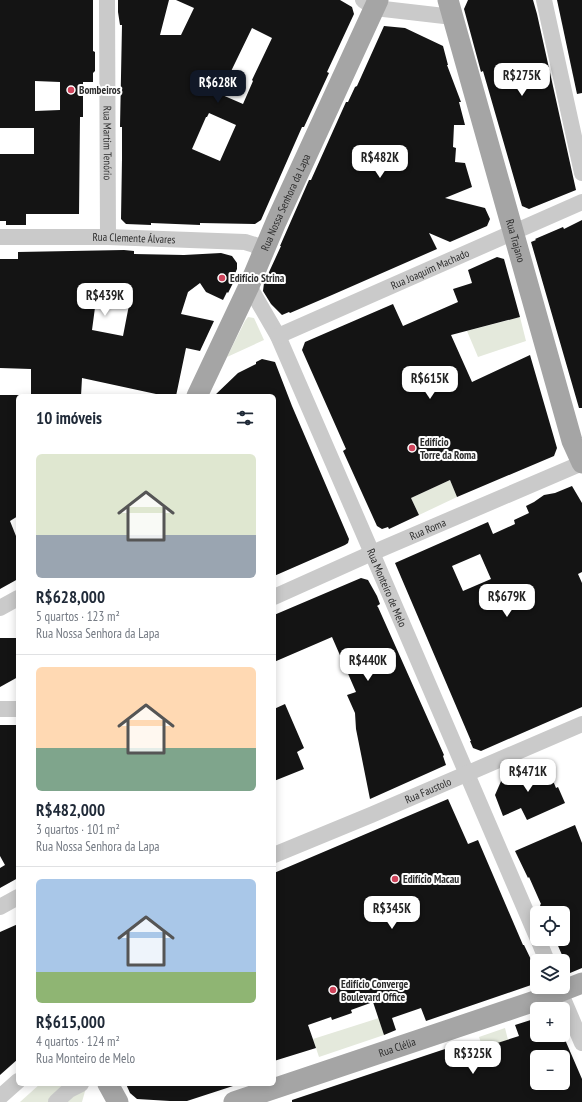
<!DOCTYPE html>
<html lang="pt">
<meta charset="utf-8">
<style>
:root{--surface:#fff;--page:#f6f6f7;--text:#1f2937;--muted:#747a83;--line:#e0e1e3;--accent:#111827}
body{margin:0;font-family:"PT Sans Narrow",sans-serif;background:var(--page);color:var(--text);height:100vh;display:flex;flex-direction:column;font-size:15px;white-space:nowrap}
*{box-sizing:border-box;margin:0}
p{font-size:13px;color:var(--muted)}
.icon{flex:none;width:22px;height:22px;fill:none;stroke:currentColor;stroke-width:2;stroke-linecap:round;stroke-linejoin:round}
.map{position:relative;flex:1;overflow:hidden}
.sheet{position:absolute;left:16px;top:394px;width:260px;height:692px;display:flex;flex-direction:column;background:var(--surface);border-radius:6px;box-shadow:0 2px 10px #0003}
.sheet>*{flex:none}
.fabs{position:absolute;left:530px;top:906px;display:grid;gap:8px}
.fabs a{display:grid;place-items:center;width:40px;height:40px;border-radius:6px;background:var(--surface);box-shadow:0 2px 10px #0003;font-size:20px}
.price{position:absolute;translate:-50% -34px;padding:0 9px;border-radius:8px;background:#fff;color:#222;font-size:13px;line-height:26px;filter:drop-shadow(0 1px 2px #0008)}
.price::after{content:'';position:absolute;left:50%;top:24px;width:12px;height:9px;margin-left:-6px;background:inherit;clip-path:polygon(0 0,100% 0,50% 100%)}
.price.active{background:var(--accent);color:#fff}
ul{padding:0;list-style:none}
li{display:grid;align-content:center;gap:8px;height:212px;padding:0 20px}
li+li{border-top:1px solid var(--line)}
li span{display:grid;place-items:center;height:124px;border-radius:6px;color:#555}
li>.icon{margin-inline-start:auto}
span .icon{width:72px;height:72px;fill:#fffc;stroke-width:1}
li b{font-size:17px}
h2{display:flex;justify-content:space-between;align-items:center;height:48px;padding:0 20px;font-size:17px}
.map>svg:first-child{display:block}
.green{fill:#e4e9dc}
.building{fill:#141414;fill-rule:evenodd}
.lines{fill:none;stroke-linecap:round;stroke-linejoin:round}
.minor{stroke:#cacaca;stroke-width:16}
.major{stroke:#a5a5a5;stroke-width:21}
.poi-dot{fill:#cf445b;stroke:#fff;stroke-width:1.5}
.labels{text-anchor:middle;stroke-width:4;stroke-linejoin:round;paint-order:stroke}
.poi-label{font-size:11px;font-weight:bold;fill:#2d2d2d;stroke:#fff;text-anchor:start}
.street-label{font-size:11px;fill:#2d2d2d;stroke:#fff}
</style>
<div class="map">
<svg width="582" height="1102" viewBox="0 0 582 1102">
<rect width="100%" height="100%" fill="#fff"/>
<g class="green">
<polygon points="248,317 254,318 264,340 227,357 245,321"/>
<polygon points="520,317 526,341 478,357 467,331"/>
<polygon points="450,480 457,497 419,515 411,498"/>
<polygon points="379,1018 384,1035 319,1057 313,1039"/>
<polygon points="505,1028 508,1040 483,1048 479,1037"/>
<polygon points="40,1084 87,1084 82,1102 20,1102"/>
</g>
<g class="building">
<path d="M0,0H93V51L95,52V71L93,73V82H83V117H80L79,214H26V225H6V221H0V154H34V128H0ZM35,81L60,82V110L35,111Z"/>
<path d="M118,0H169L160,35H181L194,8L176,0H340L352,7L354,14L327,72L329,73L304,127H302L261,220L255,224L200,223V225L151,223V225L126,224L121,219L122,159V127H120L122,25H120L118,12ZM252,28L272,38L252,80L253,81L243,104L220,94ZM209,113L236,125L220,161L192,149L206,117H207Z"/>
<polygon points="468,0 533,0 537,14 576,190 529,209 522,206 483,71 481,72 464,9"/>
<polygon points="557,0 582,0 582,93 577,94"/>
<polygon points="384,26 405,28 443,46 448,65 447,65 461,102 459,102 465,125 454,125 453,147 456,148 455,162 465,163 472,187 445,198 485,208 490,219 487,226 450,242 429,233 437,249 332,295 290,313 289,312 282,315 271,304 263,291 264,283 281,246 280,246 309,180 311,180 346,102 348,102 355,87 357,86"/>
<polygon points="582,220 582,408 579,408 531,242 536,240 535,239 563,227 564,229"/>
<path d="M124,250L134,251V254L184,255L221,253L232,256L237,263V269L232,280L234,281L228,293L227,292L223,300L206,292L200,283L188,292L181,314L214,321L200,351L186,348L176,396H155L156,394L82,378L81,396H31V369L0,368V259H18V252ZM96,300L129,305L123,336L92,330Z"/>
<polygon points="497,257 504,259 520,317 451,335 472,382 530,355 557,448 554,456 457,497 450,480 411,498 419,515 389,529 388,527 382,529 377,526 343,451 346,449 302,350 305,342 393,304 403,326 458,302 453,289 472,283 468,270"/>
<polygon points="262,359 275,362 292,406 349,539 348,543 345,545 274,576 274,396 214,396 238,373 256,364 256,362"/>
<polygon points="0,395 19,395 18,516 10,521 18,541 18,579 0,589"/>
<path d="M572,486L582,503V572L578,574L582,583V707L481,751L473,748L470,741H471L395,563L488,522L493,534L515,524L514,520L529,513L526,506L534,502L544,495L555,493ZM480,554L491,579L463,591L452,566Z"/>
<polygon points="361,578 368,580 377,596 380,604 377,606 378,607 444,755 443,756 446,765 370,799 356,729 355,713 347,695 356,692 332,637 274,662 274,615"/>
<polygon points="0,638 18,638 18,677 0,687"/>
<polygon points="285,704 304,748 297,752 304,769 274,781 274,709"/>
<polygon points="0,725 18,725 18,744 16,744 16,774 18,774 18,878 0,888 0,868 5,865 0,856"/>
<polygon points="536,764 543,779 551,776 556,788 558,787 565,803 527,820 521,808 503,816 495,795 502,779"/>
<polygon points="448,799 468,844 478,840 523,945 524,945 537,972 537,983 426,1021 421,1008 392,1018 396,1030 384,1035 373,1002 351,1010 352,1013 332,1020 331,1017 308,1025 316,1048 274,1061 274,873"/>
<polygon points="575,825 582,843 582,968 570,973 555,939 563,939 563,913 543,913 540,905 541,904 529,877 528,878 515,851"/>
<polygon points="18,924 18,1059 0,1075 0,932"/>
<path d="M537,1018V1035H563L582,1079V1102H292V1100L463,1043L466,1053L519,1036L515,1025ZM537,1057H563V1083H537Z"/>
<polygon points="126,1084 233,1084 233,1086 187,1101 170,1101 137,1099 130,1093"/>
</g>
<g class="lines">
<g class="minor">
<path id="s1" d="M107,0L108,237"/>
<polyline points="363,0 375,8 453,17"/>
<polyline points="544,0 582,173"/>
<path id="s2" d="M0,237H108L245,242L255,245L263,254"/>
<path id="s3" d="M249,286L278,336L372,553L537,937"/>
<path id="s4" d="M278,336L582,202"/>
<path id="s5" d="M274,597L372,553L582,463"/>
<polyline points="0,608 18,598"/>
<polyline points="0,709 18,709"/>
<path id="s6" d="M274,855L371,815L582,724"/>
<polyline points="0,907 18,897"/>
<polyline points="538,939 547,961"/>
<polyline points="558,987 582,1043"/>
<polyline points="0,1097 18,1081"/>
<polyline points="56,1102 69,1090 81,1084"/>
</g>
<g class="major">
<path id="s7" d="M448,0L572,441L582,463"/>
<path id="s8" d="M197,396L249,286L276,222L378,0"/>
<polyline points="108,1084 118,1102"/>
<path id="s9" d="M234,1102L541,999L582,983"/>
</g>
</g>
<g class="poi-dot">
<circle cx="71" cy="90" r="4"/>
<circle cx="222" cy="278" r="4"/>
<circle cx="412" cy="448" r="4"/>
<circle cx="395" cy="879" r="4"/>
<circle cx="333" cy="990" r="4"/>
</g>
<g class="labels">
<g class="poi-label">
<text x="79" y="94">Bombeiros</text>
<text x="230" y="282">Edifício Strina</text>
<text x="420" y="446">Edifício<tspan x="420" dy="13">Torre da Roma</tspan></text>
<text x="403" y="883">Edifício Macau</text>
<text x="341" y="988">Edifício Converge<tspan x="341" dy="13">Boulevard Office</tspan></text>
</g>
<g class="street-label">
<text dy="4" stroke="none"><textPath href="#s1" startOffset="143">Rua Martim Tenório</textPath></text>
<text dy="4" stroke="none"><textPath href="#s8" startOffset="213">Rua Nossa Senhora da Lapa</textPath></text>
<text dy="4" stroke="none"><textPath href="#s2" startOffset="134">Rua Clemente Álvares</textPath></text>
<text dy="4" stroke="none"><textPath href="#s7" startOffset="250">Rua Trajano</textPath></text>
<text dy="4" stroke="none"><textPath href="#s4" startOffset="166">Rua Joaquim Machado</textPath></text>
<text dy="4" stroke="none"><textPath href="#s5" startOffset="168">Rua Roma</textPath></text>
<text dy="4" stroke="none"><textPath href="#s3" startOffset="332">Rua Monteiro de Melo</textPath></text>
<text dy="4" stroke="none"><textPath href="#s6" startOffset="167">Rua Faustolo</textPath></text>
<text dy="4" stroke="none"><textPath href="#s9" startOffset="172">Rua Clélia</textPath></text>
</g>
</g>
</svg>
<div class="fabs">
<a><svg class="icon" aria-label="locate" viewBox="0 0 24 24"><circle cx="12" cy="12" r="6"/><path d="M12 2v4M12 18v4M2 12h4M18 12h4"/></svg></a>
<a><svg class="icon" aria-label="layers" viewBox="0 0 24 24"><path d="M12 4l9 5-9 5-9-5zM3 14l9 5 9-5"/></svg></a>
<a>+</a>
<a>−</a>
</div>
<b class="price" style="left:522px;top:97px">R$275K</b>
<b class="price active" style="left:218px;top:104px">R$628K</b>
<b class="price" style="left:380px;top:179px">R$482K</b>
<b class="price" style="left:105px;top:317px">R$439K</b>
<b class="price" style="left:430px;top:400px">R$615K</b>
<b class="price" style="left:507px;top:618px">R$679K</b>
<b class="price" style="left:368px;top:682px">R$440K</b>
<b class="price" style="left:528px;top:793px">R$471K</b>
<b class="price" style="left:392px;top:930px">R$345K</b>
<b class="price" style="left:473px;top:1075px">R$325K</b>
<section class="sheet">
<h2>10 imóveis<svg class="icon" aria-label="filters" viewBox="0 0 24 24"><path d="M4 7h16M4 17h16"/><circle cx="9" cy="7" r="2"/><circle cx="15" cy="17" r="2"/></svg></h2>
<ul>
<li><span style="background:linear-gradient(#dfe7d0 65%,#9aa5b1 0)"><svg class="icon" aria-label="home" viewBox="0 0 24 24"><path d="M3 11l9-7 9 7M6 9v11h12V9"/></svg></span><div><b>R$628,000</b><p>5 quartos · 123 m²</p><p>Rua Nossa Senhora da Lapa</p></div></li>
<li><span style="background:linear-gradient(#ffd9b3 65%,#7fa58c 0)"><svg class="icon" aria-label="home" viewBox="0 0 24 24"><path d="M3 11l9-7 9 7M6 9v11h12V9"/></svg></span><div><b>R$482,000</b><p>3 quartos · 101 m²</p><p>Rua Nossa Senhora da Lapa</p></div></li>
<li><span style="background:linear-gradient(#a9c7e8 75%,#8fb573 0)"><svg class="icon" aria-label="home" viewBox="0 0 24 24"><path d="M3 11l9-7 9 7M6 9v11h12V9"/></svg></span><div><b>R$615,000</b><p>4 quartos · 124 m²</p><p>Rua Monteiro de Melo</p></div></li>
</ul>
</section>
</div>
